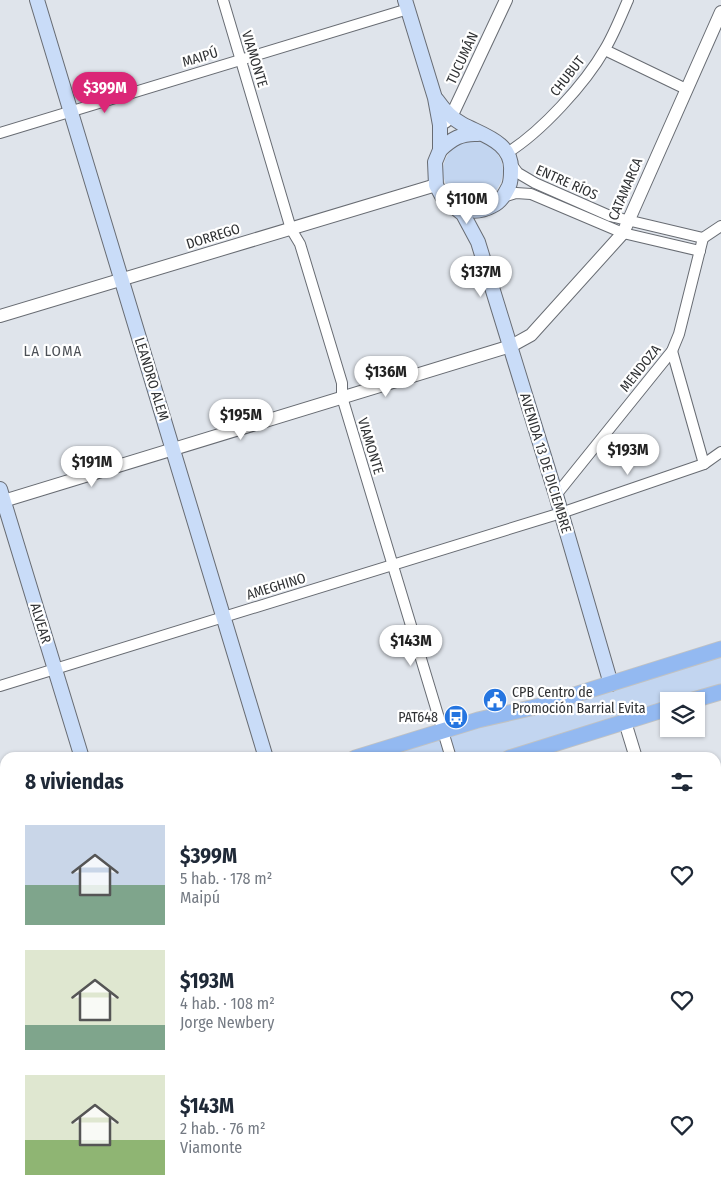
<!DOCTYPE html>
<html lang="es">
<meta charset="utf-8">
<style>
:root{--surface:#fff;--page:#f6f6f7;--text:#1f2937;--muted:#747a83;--accent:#db2777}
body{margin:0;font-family:"Fira Sans Condensed",sans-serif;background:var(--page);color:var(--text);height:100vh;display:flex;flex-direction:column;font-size:19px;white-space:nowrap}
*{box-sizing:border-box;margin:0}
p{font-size:16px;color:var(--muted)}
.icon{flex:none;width:28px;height:28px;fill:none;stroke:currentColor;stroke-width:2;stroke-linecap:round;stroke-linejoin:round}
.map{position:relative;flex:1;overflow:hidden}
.details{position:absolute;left:0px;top:752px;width:721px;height:446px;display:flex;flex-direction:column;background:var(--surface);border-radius:15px 15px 0 0;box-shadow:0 1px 4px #0004}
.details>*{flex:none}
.tools{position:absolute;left:660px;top:692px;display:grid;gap:10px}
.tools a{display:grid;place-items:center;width:45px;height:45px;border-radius:0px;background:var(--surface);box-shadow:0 1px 4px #0004;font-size:25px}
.price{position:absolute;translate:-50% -42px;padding:0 11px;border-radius:18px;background:#fff;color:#222;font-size:16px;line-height:32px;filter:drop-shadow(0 1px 2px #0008)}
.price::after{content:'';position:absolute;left:50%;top:30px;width:15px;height:11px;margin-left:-8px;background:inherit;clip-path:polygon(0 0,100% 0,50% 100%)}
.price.on{background:var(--accent);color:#fff}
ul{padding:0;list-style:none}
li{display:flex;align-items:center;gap:15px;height:125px;padding:0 25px}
li span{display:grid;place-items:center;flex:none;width:140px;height:100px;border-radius:0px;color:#555}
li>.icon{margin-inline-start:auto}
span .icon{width:60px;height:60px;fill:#fffc;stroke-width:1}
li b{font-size:21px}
h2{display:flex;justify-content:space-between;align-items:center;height:60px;padding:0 25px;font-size:21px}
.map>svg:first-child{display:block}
.green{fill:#c2d5f0}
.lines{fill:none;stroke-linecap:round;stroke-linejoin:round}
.minor-casing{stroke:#686c73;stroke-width:12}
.tertiary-casing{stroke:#686c73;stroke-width:14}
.secondary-casing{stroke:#686c73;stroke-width:16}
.primary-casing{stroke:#c1c2c2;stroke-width:17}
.minor{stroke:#fff;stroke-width:10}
.tertiary{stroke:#fff;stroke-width:12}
.secondary{stroke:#c9dcf8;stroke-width:14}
.primary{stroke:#93b9f1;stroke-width:15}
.labels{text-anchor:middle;stroke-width:4.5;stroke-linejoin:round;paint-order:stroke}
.street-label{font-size:14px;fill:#303234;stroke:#fff}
.poi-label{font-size:14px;fill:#303234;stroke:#fff;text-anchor:start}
.neighbourhood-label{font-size:15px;letter-spacing:1px;fill:#4c5056;stroke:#fff}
</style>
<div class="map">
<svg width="721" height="1198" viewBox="0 0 721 1198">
<rect width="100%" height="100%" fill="#dfe4eb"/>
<g class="green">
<circle cx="473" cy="171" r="30"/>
<polygon points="721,649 721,692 690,701 669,701 509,757 355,758"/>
<polygon points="5,866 5,913 0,914 0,867"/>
</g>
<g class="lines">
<g class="minor-casing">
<g id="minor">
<polyline points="223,0 291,229 300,244 342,383 342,397 451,758"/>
<polyline points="605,50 686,89"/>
<polyline points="0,133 408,9"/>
<path d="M507,153C541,132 585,84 605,49C614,34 621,16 628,0"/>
<polyline points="512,165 518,173 535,183 610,216 703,238"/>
<polyline points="503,197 516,193 531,194 623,233 700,251"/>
<polyline points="703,238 721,226"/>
<polyline points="672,351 704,464"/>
<polyline points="556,495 672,351 679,334 703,238"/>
<polyline points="0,686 561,513 704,464 721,452"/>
<polyline points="716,879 721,878"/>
<polyline points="716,1064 721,1062"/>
<polyline points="0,1095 5,1110"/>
<polyline points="31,1194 32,1198"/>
<polyline points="586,1194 587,1198"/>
<polyline points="284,1198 297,1194"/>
</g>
</g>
<g class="tertiary-casing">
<g id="tertiary">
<polyline points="445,122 451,117 506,0"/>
<polyline points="0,316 436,185"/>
<polyline points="0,502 511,346 531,335 623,233 721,12"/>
<polyline points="625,722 636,758"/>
<polyline points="716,1024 721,1039"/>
<polyline points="0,1099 5,1097"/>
</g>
</g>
<g class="secondary-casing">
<g id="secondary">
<polyline points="37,0 266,758"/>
<polyline points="405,0 435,98 440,125 440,150 435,162 436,185 443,198 463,214 478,242 556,495 611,684"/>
<path d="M437,100C444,110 451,118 462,124C482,135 513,142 511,171C511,176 511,181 509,186C505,194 501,202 492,206C479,213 468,211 454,207"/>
<path d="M440,150C452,139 461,133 478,134"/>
<polyline points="0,489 82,758"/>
<polyline points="216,1194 218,1198"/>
<polyline points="400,1194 402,1198"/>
</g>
</g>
<g class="primary-casing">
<g id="primary">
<polyline points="690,701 721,692"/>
<polyline points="355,758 478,720 539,706 721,649"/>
<polyline points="509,758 669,708"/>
<polyline points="0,867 5,866"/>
<polyline points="0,914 5,913"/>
</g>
</g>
<use href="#minor" class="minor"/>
<use href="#tertiary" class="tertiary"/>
<use href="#secondary" class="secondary"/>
<use href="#primary" class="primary"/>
</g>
<defs>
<g id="civic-disc" transform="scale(1.25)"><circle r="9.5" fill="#2575e0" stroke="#fff"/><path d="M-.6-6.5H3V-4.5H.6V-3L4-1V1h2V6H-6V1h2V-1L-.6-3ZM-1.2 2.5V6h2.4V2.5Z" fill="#fff"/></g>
<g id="bus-disc" transform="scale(1.25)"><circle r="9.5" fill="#2575e0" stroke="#fff"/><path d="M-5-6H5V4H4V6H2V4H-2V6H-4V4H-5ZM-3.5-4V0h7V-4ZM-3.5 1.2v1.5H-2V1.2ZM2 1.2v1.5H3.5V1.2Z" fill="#fff"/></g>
</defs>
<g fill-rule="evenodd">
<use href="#civic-disc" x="495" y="700"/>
<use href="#bus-disc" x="456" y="717"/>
</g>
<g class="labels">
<g class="street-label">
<text transform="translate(200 57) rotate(-17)" y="5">MAIPÚ</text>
<text transform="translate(462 58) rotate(-65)" y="5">TUCUMÁN</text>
<text transform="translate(255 59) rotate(73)" y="5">VIAMONTE</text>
<text transform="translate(567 76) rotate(-52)" y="5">CHUBUT</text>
<text transform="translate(567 182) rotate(24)" y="5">ENTRE RÍOS</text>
<text transform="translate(625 189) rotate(-67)" y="5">CATAMARCA</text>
<text transform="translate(213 236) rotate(-17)" y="5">DORREGO</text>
<text transform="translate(640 368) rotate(-51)" y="5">MENDOZA</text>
<text transform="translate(152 379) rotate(73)" y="5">LEANDRO ALEM</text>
<text transform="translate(371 446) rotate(73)" y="5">VIAMONTE</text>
<text transform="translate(546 463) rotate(73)" y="5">AVENIDA 13 DE DICIEMBRE</text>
<text transform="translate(276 586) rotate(-17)" y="5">AMEGHINO</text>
<text transform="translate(41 623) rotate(73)" y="5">ALVEAR</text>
</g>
<g class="poi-label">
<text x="512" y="697">CPB Centro de<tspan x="512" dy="16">Promoción Barrial Evita</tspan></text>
<text x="438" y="722" text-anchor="end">PAT648</text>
</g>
<g class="neighbourhood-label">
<text x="53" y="356">LA LOMA</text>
</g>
</g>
</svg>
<div class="tools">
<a><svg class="icon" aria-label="layers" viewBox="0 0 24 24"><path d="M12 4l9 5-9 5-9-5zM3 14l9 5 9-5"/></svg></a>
</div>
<b class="price on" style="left:105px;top:114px">$399M</b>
<b class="price" style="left:467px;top:225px">$110M</b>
<b class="price" style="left:481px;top:298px">$137M</b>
<b class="price" style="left:386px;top:398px">$136M</b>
<b class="price" style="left:241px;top:441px">$195M</b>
<b class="price" style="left:628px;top:476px">$193M</b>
<b class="price" style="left:92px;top:488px">$191M</b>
<b class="price" style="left:411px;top:667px">$143M</b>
<section class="details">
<h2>8 viviendas<svg class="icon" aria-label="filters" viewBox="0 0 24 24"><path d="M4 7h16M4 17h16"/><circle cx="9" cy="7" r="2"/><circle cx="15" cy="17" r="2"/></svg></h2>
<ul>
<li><span style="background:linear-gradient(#c9d6e8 60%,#7fa58c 0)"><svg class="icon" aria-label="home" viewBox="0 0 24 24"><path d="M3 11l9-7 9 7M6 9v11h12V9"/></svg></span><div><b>$399M</b><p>5 hab. · 178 m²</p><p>Maipú</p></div><svg class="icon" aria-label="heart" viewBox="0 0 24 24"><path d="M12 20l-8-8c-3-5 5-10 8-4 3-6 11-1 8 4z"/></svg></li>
<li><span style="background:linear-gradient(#dfe7d0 75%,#7fa58c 0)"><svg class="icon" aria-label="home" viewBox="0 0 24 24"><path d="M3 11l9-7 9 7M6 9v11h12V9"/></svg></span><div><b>$193M</b><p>4 hab. · 108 m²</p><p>Jorge Newbery</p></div><svg class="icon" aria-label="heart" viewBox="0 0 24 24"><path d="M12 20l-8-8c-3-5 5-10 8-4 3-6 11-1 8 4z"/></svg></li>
<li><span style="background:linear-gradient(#dfe7d0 65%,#8fb573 0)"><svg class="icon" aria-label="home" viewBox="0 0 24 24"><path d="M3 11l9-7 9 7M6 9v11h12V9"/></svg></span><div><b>$143M</b><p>2 hab. · 76 m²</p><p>Viamonte</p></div><svg class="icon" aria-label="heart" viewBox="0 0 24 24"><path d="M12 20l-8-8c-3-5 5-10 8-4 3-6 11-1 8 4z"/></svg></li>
</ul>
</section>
</div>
